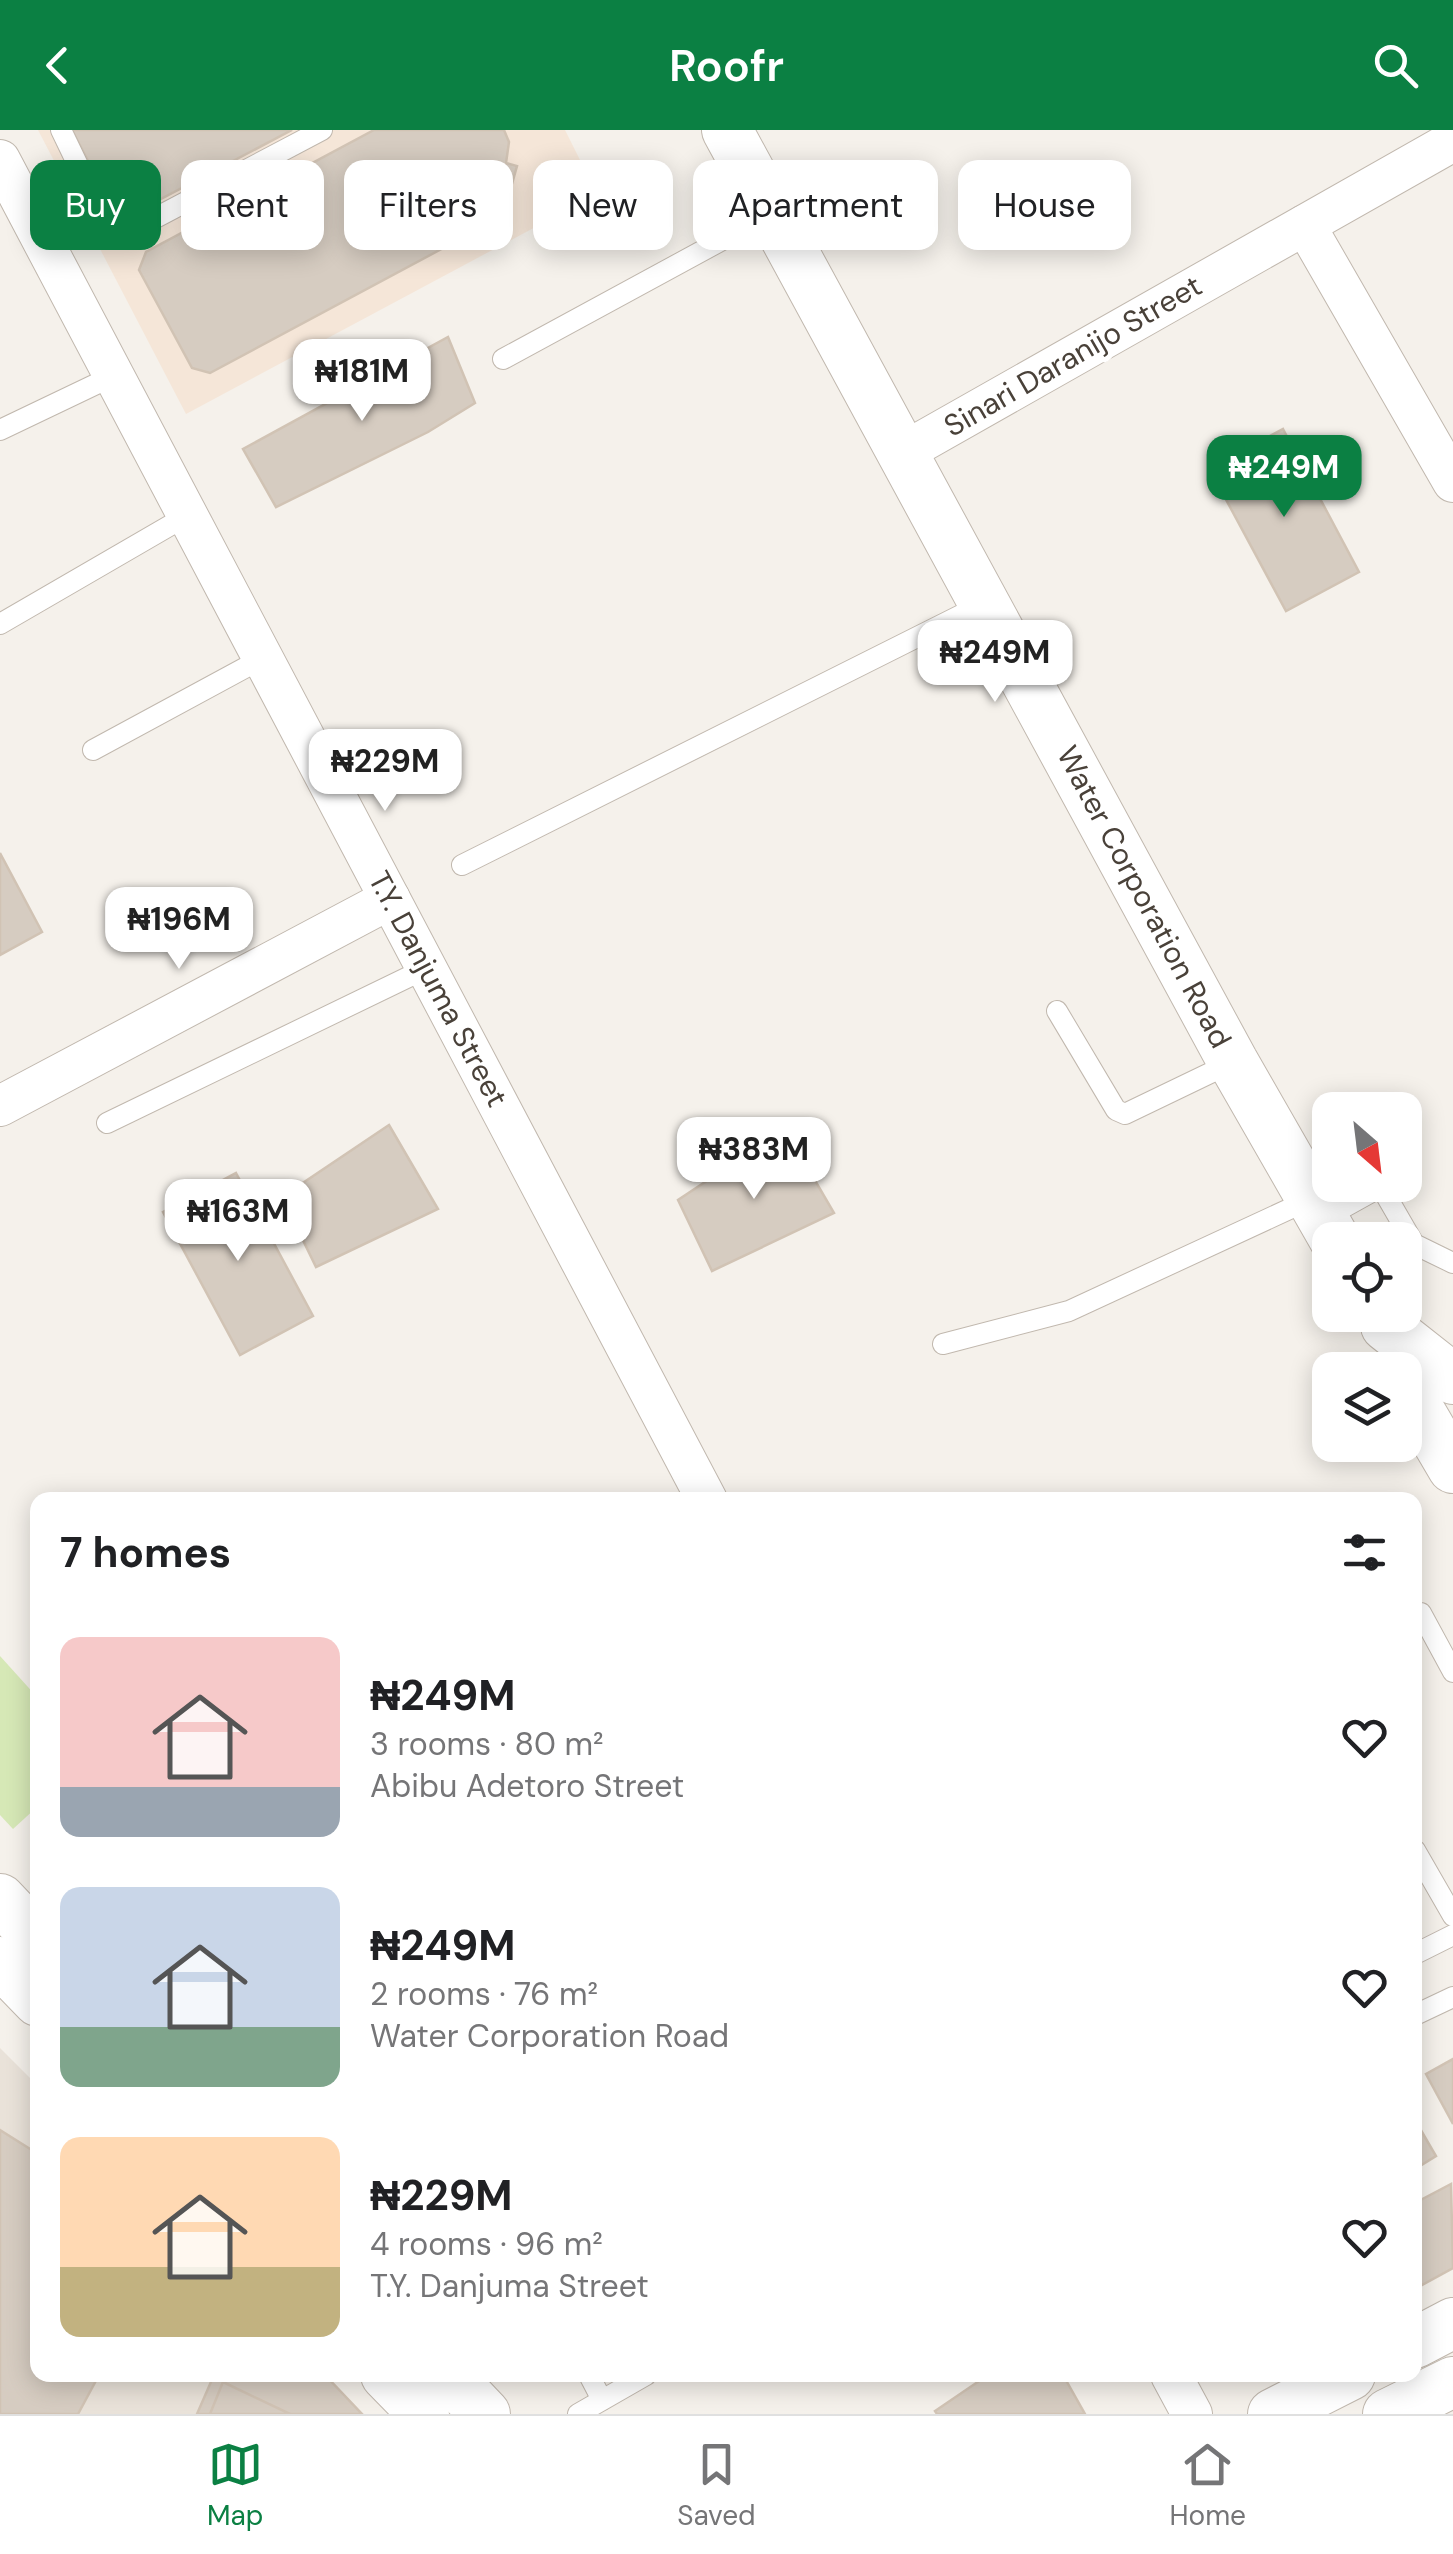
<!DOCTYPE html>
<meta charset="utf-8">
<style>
:root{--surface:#fff;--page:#f2f2f2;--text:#202124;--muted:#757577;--line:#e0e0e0;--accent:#0b8043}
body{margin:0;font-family:"DM Sans",sans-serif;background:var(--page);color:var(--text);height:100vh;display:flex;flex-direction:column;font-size:38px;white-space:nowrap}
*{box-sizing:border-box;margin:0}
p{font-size:32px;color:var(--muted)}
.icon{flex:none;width:55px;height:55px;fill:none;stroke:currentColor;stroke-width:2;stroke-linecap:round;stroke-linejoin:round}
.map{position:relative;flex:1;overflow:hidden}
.panel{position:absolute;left:30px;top:1362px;width:1392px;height:890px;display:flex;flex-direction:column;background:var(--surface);border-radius:20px;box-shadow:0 5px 25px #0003}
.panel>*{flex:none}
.banner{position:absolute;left:30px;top:30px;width:1395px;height:90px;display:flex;gap:20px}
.needle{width:65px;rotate:152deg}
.tools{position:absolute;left:1312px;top:962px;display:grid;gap:20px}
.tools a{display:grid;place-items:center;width:110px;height:110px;border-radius:20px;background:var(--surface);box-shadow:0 5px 25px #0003;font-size:50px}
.price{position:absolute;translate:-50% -85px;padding:0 22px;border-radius:20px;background:#fff;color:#222;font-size:32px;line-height:65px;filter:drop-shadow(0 2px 5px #0008)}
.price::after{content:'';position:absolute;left:50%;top:60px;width:30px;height:22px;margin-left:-15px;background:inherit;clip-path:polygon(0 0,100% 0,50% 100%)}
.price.current{background:var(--accent);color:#fff}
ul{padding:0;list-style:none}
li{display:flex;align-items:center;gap:30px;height:250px;padding:0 30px}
li span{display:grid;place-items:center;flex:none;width:280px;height:200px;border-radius:20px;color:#555}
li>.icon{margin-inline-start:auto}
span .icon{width:120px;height:120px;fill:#fffc;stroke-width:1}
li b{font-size:42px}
h2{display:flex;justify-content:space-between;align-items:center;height:120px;padding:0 30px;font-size:42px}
.chip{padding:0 35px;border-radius:20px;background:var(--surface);box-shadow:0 5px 25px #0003;font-size:35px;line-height:90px}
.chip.current{background:var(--accent);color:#fff}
header{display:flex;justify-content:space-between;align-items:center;height:130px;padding:0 30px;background:var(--accent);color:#fff;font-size:45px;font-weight:600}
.tabs{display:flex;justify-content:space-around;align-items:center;height:140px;border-top:2px solid var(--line);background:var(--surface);font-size:28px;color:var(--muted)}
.tabs a{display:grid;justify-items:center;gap:5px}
.tabs .current{color:var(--accent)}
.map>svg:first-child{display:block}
.residential{fill:#e9e2d9}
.commercial{fill:#f5e6d8}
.green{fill:#d6e8b6}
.building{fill:#d6ccc1;stroke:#d1c3b4;stroke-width:2.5}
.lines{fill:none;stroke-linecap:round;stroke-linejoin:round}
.service-casing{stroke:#c1b8ae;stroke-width:22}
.minor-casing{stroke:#c1b8ae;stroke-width:42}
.tertiary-casing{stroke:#c1b8ae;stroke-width:52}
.service{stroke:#fff;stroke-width:20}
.minor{stroke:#fff;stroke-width:40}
.tertiary{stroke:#fff;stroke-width:50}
.labels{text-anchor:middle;stroke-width:10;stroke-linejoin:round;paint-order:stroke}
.street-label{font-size:30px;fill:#494139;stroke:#fff}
</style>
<header><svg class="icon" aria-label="back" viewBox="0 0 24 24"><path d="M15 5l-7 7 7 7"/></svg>Roofr<svg class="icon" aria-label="search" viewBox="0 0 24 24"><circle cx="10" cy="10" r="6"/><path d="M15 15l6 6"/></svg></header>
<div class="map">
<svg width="1453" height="2284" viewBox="0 0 1453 2284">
<rect width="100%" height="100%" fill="#f5f1eb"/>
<polygon class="residential" points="0,1918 37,1955 38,2245 214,2245 197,2284 0,2284"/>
<polygon class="commercial" points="38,0 565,0 597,64 186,284"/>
<polygon class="green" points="0,1526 37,1567 37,1677 13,1699 0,1685"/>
<g class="building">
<polygon points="72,0 292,0 119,91"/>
<polygon points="374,0 504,0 509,12 506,33 517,36 506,75 491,71 475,95 447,116 210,243 192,238 139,140 146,122"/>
<polygon points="448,207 475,273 428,302 276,377 243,319"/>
<polygon points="1283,299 1359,442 1286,481 1209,338"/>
<polygon points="0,723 42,802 0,825"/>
<polygon points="389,995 438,1079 316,1137 282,1067"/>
<polygon points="785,999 834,1083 712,1141 678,1070"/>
<polygon points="236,1043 313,1186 240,1225 163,1082"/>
<polygon points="1453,1929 1453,1994 1426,1944"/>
<polygon points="1415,1990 1436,2026 1415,2039"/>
<polygon points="0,2000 38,2024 38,2245 99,2245 78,2284 0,2284"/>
<polygon points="1451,2054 1453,2138 1422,2155 1415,2141 1415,2073"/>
<polygon points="214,2245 325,2245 362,2284 197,2284"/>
<polygon points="988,2245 1063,2245 1085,2284 937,2284 935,2281"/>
<polygon points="223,2252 290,2284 210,2284"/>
</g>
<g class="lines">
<g class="service-casing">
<g id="service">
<polyline points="61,0 101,83 119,98 144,94 322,0"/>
<polyline points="503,229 772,83"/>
<polyline points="0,300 113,246"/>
<polyline points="0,494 188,385"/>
<polyline points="93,620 263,528"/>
<polyline points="462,735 983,474"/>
<polyline points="1057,881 1116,980 1125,984 1233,932"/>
<polyline points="107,993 427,838"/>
<polyline points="1323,1089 1377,1059 1384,1062 1414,1114 1453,1133"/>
<polyline points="943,1214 1069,1181 1311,1069"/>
<polyline points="1421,1483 1453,1542"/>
<polyline points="1415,1720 1453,1786"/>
<polyline points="1415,1824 1453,1805"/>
<polyline points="1415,1885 1453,1867"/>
<polyline points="589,2245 602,2270"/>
<polyline points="578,2284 646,2245"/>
</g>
</g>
<g class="minor-casing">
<g id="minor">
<polyline points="0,30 707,1370"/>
<polyline points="1305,95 1453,352"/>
<polyline points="902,323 1453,11"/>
<polyline points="0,976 390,769"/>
<polyline points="1171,2245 1192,2284"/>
</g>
</g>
<g class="tertiary-casing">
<g id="tertiary">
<polyline points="727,0 1233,932 1335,1110"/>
<polyline points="1386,1196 1453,1249"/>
<polyline points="1405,1247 1416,1275 1453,1338"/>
<polyline points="0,1769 38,1809"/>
<polyline points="0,1832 38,1871"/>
<polyline points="1415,2213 1453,2193"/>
<polyline points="386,2245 424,2284"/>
<polyline points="448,2245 485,2284"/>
<polyline points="1273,2284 1350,2245"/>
<polyline points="1388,2284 1453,2252"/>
</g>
</g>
<use href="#service" class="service"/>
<use href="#minor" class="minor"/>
<use href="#tertiary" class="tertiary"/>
</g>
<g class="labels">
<g class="street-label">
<text transform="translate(1073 226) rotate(-30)" y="10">Sinari Daranijo Street</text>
<text transform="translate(1144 767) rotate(62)" y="10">Water Corporation Road</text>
<text transform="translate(438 859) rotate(62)" y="10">T.Y. Danjuma Street</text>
</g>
</g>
</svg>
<div class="tools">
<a><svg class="needle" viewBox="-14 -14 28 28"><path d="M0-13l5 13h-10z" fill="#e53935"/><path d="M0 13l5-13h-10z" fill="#757577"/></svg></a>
<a><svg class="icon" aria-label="locate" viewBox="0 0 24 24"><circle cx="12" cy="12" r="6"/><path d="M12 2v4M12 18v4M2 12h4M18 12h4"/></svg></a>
<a><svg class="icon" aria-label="layers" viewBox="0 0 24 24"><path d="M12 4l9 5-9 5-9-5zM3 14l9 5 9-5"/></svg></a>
</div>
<b class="price" style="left:362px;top:294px">₦181M</b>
<b class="price current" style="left:1284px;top:390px">₦249M</b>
<b class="price" style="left:995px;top:575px">₦249M</b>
<b class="price" style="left:385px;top:684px">₦229M</b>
<b class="price" style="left:179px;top:842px">₦196M</b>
<b class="price" style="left:754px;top:1072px">₦383M</b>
<b class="price" style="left:238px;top:1134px">₦163M</b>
<div class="banner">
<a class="chip current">Buy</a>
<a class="chip">Rent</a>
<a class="chip">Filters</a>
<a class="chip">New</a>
<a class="chip">Apartment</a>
<a class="chip">House</a>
</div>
<section class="panel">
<h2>7 homes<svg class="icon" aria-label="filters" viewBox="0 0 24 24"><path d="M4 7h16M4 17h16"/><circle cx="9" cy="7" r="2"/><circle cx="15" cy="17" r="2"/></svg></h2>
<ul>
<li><span style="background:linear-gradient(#f6c9c9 75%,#9aa5b1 0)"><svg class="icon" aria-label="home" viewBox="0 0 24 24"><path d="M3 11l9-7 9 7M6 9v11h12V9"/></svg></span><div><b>₦249M</b><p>3 rooms · 80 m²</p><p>Abibu Adetoro Street</p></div><svg class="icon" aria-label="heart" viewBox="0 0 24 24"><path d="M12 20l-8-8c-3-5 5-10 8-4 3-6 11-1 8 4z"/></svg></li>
<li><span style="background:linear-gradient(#c9d6e8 70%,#7fa58c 0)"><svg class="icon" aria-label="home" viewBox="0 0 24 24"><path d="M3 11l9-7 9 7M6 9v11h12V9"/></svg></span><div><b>₦249M</b><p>2 rooms · 76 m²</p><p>Water Corporation Road</p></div><svg class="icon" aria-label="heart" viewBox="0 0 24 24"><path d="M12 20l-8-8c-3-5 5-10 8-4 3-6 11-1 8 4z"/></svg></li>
<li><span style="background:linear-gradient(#ffd9b3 65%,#c2b280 0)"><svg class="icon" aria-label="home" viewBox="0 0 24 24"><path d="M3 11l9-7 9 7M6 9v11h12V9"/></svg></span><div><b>₦229M</b><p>4 rooms · 96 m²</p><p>T.Y. Danjuma Street</p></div><svg class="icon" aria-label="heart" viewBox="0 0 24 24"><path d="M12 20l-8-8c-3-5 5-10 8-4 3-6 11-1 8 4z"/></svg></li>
</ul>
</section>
</div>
<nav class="tabs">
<a class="current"><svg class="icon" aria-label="map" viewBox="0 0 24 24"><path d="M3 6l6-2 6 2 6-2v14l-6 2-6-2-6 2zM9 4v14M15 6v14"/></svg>Map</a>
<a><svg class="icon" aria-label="saved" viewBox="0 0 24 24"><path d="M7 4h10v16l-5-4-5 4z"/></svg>Saved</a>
<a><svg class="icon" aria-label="home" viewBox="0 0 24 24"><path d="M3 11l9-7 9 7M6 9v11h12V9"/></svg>Home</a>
</nav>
